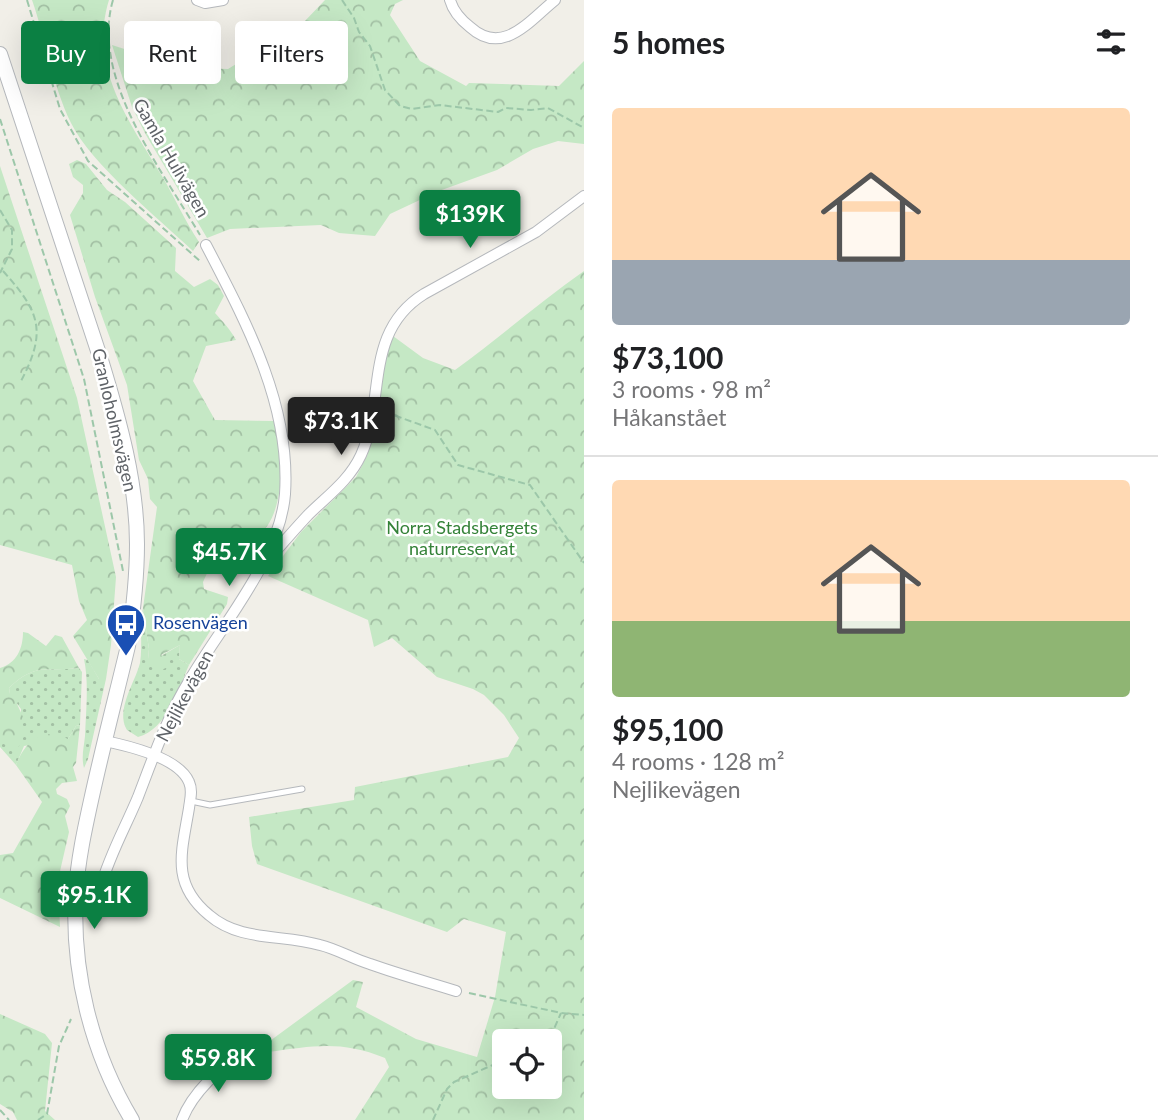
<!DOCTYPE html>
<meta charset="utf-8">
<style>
:root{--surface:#fff;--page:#f2f2f2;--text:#202124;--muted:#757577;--line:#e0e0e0;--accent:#0b8043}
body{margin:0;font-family:Lato,sans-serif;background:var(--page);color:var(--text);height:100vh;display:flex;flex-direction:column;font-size:26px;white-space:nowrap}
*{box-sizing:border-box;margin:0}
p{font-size:23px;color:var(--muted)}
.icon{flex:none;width:38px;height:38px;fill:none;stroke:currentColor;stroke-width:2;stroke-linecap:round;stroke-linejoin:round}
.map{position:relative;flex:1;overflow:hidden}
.sheet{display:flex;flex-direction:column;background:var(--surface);width:574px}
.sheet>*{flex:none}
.banner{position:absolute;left:21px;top:21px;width:457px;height:63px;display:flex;gap:14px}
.controls{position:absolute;left:492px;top:1029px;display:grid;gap:14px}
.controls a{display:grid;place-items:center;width:70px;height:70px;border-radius:7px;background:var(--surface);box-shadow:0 7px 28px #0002;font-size:35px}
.price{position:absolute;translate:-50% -60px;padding:0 16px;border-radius:7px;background:var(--accent);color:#fff;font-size:23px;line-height:46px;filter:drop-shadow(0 2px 4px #0008)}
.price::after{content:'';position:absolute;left:50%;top:42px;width:21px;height:16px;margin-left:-10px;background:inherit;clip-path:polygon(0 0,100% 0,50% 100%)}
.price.selected{background:#222;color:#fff}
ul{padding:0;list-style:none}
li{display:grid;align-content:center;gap:14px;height:371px;padding:0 28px}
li+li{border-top:2px solid var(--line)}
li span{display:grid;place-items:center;height:217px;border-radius:7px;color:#555}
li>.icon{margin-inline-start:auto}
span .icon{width:126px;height:126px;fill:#fffc;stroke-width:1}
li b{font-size:30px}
h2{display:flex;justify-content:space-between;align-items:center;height:84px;padding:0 28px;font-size:30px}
.tag{padding:0 24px;border-radius:7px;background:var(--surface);box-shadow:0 7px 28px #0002;font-size:24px;line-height:63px}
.tag.selected{background:var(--accent);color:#fff}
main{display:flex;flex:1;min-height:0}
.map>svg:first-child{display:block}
.grass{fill:url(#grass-dots)}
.forest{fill:url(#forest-crowns);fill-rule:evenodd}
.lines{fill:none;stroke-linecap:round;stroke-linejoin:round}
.service-casing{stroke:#b5b8bc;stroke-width:7}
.minor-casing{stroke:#b5b8bc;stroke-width:12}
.tertiary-casing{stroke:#b5b8bc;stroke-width:16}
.path{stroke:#9cc7a9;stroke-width:2;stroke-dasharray:7 3.5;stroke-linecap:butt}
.service{stroke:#fff;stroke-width:5}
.minor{stroke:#fff;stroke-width:10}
.tertiary{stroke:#fff;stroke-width:14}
.labels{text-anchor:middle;stroke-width:5;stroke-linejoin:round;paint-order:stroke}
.street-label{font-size:18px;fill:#5f6368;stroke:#fff}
.park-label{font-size:18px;fill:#348238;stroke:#fff}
.transit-label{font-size:18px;fill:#164399;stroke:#fff;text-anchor:start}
</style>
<main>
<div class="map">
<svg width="584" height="1120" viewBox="0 0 584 1120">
<defs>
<pattern id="grass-dots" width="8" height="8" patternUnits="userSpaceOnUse" patternTransform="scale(1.75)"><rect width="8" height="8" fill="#c5e8c5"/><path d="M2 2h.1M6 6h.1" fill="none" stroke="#a3c0a4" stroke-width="1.8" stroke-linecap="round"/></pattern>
<pattern id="forest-crowns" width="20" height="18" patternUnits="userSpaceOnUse" patternTransform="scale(1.75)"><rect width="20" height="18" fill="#c5e8c5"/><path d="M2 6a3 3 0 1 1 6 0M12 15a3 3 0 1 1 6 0" fill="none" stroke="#a3c0a4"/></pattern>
</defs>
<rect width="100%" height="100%" fill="#f1efe8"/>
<g class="grass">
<path d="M143,608L149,649L148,659L161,656L180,645L179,659L189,665C178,690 167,729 138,737L127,730C115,710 135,683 140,663C143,644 139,626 143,608Z"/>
<path d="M84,659L88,660L99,679H106L88,759L84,768C81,757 84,747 85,736C86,711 89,682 84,659Z"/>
<path d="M79,668L82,672L80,725L76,726L68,739L24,746L16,765L0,747V743L21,730V709L10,694L9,688C36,662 46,672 79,668Z"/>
</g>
<g class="forest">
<path d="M32,0H109C88,67 130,122 162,176C175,198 185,221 199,242L193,251C158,218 91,164 71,123C52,84 46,40 32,0Z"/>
<polygon points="325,0 403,0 395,4 390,15 420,61 466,86 469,83 559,86 584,61 584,144 558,141 533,149 497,170 439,191 390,214 375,236 339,233 321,225 230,229 207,238 146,135 132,107 112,45 180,67 228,69 303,23"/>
<path d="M77,160L86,164L107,190L125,202L176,248L175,271L194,287L210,279L218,285L224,296L215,313C223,322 230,329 236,340L206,346L193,381L215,420L274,421C276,432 280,443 281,454C283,476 279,531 252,537C251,537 242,535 241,535C225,534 219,542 209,552V569L203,582L204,589L228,597L227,604L189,665L179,659L180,645L161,655L167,660L168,667L159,671L148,659L149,649L143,608L157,507L150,499L148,479L139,460L127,385L95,297L70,215L83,193V185L73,177L69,164Z"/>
<polygon points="0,166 77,398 116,577 111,645 106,679 99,679 73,636 87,620 79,601 72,565 0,545"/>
<path d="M584,271V1120H355L389,1067L385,1058C341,1040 313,1046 268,1052L263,1046L353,980L363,982L356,1007L416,1039L477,1057L495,997L506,932L464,919L447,932L257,864L252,846L249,817L354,800L355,787L508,757L519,738L504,715L484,695L473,689L437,677L392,638L374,647L368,620L268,576L301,532L356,477L367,456L373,434L380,370L393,336L423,358L455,370C499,338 540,302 584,271ZM504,1041H550V1087H504Z"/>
<path d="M23,632L28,633L46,646L55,635L62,637L79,668C46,672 36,662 9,688L10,694H15L19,699L17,704L23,717L21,730L25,734L18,748L0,743V668C17,663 23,648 23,632Z"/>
<path d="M80,725L76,763L73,767L77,781L62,783L56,789L57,794L67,799L70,806L65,816L69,832L58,880L60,927L0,898V855L13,853L42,802L16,765C25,742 42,725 68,739L76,726Z"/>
<polygon points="0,1014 45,1034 52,1043 45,1111 55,1120 17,1120 13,1112 0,1104"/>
</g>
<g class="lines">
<g class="service-casing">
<polyline id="service" points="191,801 210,805 302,789"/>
</g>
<g class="minor-casing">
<g id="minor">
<polyline points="197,0 205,3 223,0"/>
<path d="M450,0C453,11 461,20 470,27C503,57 530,20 555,0"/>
<path d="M268,560C281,545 294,530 308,515C327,496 349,481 361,455C386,400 363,332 424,294L536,232L584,196"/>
<path d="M105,741C129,746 179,758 189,782C193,791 190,799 189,808C182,851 170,883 209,915C240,942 283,934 320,945C337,949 353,959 370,964C398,974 427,982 456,991"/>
<path d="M96,917C98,907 99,896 101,886C109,856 126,826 138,797C153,758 167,717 189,681C221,626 280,559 285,494C291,405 246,322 206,245"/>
<path d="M182,1120C190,1098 223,1058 247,1058"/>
</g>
</g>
<g class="tertiary-casing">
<path id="tertiary" d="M0,54L101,360C119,419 137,483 137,544C137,579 133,613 128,646C116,696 103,746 92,796C85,828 78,859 76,891C71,970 91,1052 132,1120"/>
</g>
<g class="path">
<polyline points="27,0 60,109 88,161 201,262"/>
<path d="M113,0C90,78 162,170 200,235"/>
<polyline points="342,0 354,18 359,32 370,46 385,90 400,106 412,109 440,105 498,112 506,108 531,110 548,108 584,128"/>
<polyline points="0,119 84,379 123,571"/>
<polyline points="0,210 12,230 12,249 0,273"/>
<path d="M3,271C41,313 47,332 20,383"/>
<polyline points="385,412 435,430 458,465 530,485 584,563"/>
<polyline points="469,993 561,1013 584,1015"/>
<polyline points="539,1041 553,1031 561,1013"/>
<polyline points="0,1110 9,1120"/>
<polyline points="38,1120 47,1114 59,1046 71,1019"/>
<polyline points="433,1120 447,1089 454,1082 504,1060"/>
</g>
<use href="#service" class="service"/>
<use href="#minor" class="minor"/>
<use href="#tertiary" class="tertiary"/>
</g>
<defs>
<g id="bus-pin" transform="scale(2.0125)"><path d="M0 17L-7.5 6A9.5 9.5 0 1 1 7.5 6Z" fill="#1a4fb4" stroke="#fff"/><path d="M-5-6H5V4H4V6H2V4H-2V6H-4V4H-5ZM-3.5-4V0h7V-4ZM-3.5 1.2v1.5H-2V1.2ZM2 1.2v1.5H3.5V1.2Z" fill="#fff"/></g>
</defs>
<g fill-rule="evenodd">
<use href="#bus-pin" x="126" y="623"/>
</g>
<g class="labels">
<g class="street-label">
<text transform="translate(171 158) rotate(60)" y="6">Gamla Hulivägen</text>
<text transform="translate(114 420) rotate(77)" y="6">Granloholmsvägen</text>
<text transform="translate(185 696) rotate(-62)" y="6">Nejlikevägen</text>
</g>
<g class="park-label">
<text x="462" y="534">Norra Stadsbergets<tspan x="462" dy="21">naturreservat</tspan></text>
</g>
<g class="transit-label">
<text x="153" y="629">Rosenvägen</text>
</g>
</g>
</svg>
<div class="controls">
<a><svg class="icon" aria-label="locate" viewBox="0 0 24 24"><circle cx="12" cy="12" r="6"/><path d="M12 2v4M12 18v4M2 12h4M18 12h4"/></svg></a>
</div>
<b class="price" style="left:470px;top:250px">$139K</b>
<b class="price selected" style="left:341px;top:457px">$73.1K</b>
<b class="price" style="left:229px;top:588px">$45.7K</b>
<b class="price" style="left:94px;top:931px">$95.1K</b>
<b class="price" style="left:218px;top:1094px">$59.8K</b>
<div class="banner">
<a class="tag selected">Buy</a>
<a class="tag">Rent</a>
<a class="tag">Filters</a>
</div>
</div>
<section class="sheet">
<h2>5 homes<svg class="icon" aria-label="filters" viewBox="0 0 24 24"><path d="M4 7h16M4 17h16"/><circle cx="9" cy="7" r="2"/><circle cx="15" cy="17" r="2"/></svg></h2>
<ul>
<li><span style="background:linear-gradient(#ffd9b3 70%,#9aa5b1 0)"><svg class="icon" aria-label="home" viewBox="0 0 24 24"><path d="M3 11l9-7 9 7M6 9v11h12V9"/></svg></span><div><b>$73,100</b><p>3 rooms · 98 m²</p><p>Håkanstået</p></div></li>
<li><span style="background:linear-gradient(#ffd9b3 65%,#8fb573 0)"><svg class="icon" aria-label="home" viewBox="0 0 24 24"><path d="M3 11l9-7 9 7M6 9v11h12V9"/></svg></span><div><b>$95,100</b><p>4 rooms · 128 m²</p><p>Nejlikevägen</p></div></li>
</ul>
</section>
</main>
